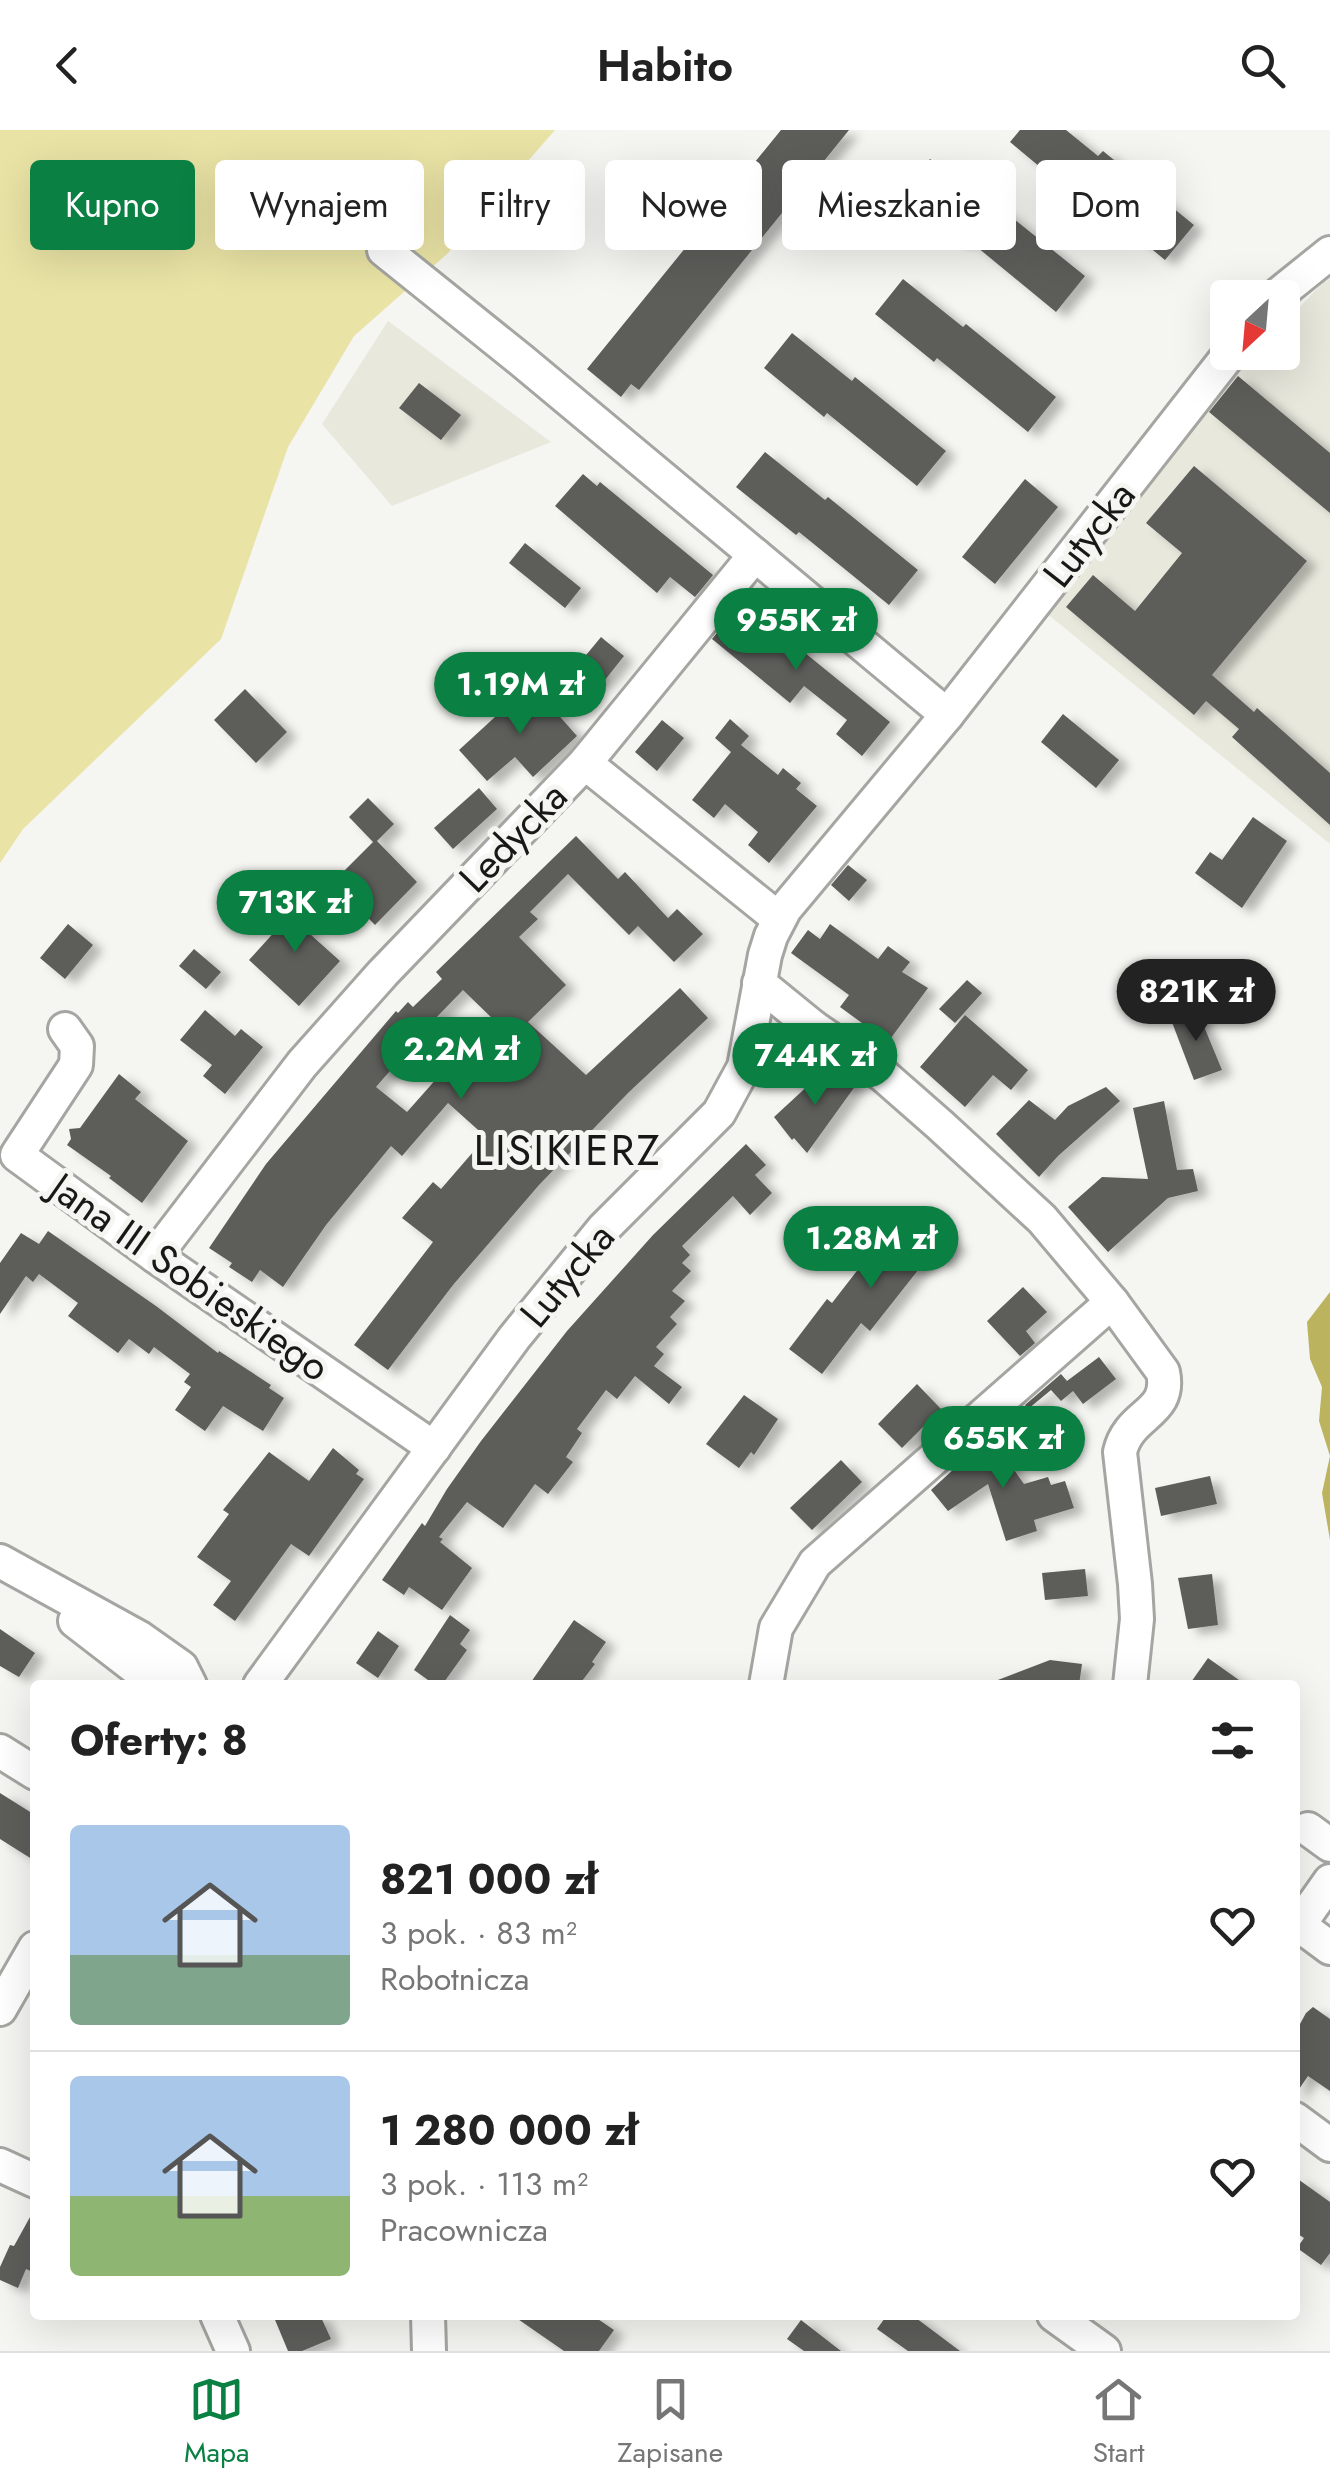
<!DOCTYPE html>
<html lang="pl">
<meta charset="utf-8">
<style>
:root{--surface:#fff;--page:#f6f6f6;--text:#222;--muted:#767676;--line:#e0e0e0;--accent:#0b8043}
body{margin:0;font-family:Jost,sans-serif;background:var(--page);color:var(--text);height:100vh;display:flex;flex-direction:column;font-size:38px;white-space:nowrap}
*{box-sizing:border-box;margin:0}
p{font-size:32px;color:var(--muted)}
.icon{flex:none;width:55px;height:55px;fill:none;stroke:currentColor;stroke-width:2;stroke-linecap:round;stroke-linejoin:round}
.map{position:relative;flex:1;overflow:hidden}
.drawer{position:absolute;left:30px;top:1550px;width:1270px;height:640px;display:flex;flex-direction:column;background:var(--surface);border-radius:10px;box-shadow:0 10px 40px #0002}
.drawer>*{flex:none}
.banner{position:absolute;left:30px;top:30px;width:1270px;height:90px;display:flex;gap:20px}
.needle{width:65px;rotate:206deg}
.fabs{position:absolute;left:1210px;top:150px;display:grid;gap:20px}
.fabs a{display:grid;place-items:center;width:90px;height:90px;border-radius:10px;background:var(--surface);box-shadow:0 10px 40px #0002;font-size:50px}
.price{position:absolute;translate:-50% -85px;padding:0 22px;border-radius:35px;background:var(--accent);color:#fff;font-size:32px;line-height:65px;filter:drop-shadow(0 2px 5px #0008)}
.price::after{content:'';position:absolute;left:50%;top:60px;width:30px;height:22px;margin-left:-15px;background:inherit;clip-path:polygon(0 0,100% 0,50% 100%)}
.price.on{background:#222;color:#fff}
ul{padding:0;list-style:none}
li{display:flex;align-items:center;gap:30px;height:250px;padding:0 40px}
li+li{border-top:2px solid var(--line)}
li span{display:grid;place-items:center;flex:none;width:280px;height:200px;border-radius:10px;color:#555}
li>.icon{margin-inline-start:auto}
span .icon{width:120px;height:120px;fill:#fffc;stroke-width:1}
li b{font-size:42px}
h2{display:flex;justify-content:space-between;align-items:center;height:120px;padding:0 40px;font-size:42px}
.tag{padding:0 35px;border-radius:10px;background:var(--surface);box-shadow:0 10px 40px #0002;font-size:35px;line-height:90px}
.tag.on{background:var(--accent);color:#fff}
header{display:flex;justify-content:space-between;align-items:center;height:130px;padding:0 40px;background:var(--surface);font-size:45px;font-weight:600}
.tab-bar{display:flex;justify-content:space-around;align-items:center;height:140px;border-top:2px solid var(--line);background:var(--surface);font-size:28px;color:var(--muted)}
.tab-bar a{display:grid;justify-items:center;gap:5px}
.tab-bar .on{color:var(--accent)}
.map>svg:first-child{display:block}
.built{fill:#e9e8dd}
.green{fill:#e9e3a5}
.water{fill:#bcb35f}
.building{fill:#5d5d5a;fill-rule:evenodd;filter:url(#shadow)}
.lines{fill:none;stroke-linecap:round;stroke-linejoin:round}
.minor-casing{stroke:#a5a5a1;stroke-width:38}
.minor{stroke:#fff;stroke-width:32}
.labels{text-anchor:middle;stroke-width:10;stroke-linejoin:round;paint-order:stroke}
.street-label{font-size:40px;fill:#181817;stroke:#f5f5f1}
.neighbourhood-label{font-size:42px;letter-spacing:2.5px;fill:#181817;stroke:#f5f5f1}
</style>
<header><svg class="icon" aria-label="back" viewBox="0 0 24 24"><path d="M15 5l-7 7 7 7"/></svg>Habito<svg class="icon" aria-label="search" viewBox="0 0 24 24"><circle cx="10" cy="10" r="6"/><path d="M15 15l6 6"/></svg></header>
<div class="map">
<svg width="1330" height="2221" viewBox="0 0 1330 2221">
<defs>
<filter id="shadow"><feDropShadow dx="10" dy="5.5" stdDeviation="5" flood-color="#0004"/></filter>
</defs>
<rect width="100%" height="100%" fill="#f5f5f1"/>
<g class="built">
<polygon points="1330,145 1330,714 1045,482 1236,244 1256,223 1282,222 1283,195"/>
<polygon points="388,191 551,312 392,376 322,294"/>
</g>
<polygon class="green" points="0,0 555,0 447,124 354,206 288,317 221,509 23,699 0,733"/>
<polygon class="water" points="1330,1162 1330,1410 1322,1363 1330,1326 1319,1291 1322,1257 1310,1229 1307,1192"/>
<g class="building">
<polygon points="781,0 849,0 639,260 631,254 621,267 587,239"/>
<polygon points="1020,0 1066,0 1098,26 1103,21 1194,95 1165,130 1075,56 1070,62 1010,12"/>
<polygon points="930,29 990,78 994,73 1085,146 1056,182 966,108 961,113 901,64"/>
<polygon points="903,149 963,197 966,194 1056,267 1028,302 937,228 934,232 875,184"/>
<polygon points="792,203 852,251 855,247 946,321 917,356 827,283 824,287 764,238"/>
<polygon points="1238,246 1330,323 1330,383 1209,282"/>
<polygon points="419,253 461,285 441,310 399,278"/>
<polygon points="765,322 825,370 828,367 918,440 889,475 799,402 796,405 736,357"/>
<polygon points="1194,336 1307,431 1212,545 1254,582 1257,578 1330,643 1330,695 1232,607 1239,599 1206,571 1194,585 1066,477 1093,445 1135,481 1182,423 1146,393"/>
<polygon points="583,344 597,356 600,352 713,445 695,467 670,447 657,463 555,376"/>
<polygon points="1025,349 1058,377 995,454 962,427"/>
<polygon points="525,413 581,458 565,478 509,433"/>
<polygon points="747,466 762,478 758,483 762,488 890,592 862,626 836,604 847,590 804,556 790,573 712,509"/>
<polygon points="601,507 624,526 601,555 577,536"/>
<polygon points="531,554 577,606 533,647 515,627 487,651 459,620"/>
<polygon points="245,559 287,602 256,633 214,590"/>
<polygon points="1063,584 1119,630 1096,658 1041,612"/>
<polygon points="730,589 749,606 741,615 778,645 783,638 801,653 796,659 817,676 769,733 748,715 758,702 725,674 714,688 692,670 731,622 715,608"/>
<polygon points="662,590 684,608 657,641 635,622"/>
<polygon points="479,658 497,679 453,719 434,698"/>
<polygon points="368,668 394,694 377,711 417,752 375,795 333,752 373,712 349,687"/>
<polygon points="1253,687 1287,711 1242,778 1195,743 1210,722 1222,730"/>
<path d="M576,706L618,749L625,742L668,788L677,779L703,804L674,832L638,796L629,805L568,744L530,782L538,789L519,807L566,855L528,892L586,945L680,858L708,888L628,963L539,1055L453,1155L388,1240L354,1215L433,1112L402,1088L433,1052L441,1059L486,1007L448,973L402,1026L391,1016L326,1095L283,1157L260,1140L252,1152L229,1137L232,1133L209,1118L266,1034L396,881L398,883L408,872L413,877L442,849L436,842ZM463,860L496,892L467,920L434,890ZM409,919L438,947L407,982L376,957Z"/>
<polygon points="848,735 867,750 849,771 831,755"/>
<polygon points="300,763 317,778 301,796 340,831 299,876 249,830 288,787 282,783"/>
<polygon points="68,794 93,815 65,849 40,828"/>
<polygon points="830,794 878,829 888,816 910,832 902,842 928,858 888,912 840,877 849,865 791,823 808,800 820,809"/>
<polygon points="194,819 221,842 206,859 179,836"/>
<polygon points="967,850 982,863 955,893 939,879"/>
<polygon points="1196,877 1222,940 1194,950 1170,887"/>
<polygon points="205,880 235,906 241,899 263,917 225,964 203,946 212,935 180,910"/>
<polygon points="965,885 1028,940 1011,960 993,945 965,977 920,937"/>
<polygon points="826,939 831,945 839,939 856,955 807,1023 794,1008 792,1010 774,987"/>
<polygon points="119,944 141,962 135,969 188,1011 142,1073 109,1048 111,1046 67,1015 71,1009 69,999 80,998"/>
<polygon points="1106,957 1120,971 1058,1026 1039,1047 996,1004 1029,970 1055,990 1068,976"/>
<polygon points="1164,971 1177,1040 1193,1039 1198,1061 1168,1068 1108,1122 1068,1077 1102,1047 1148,1049 1133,978"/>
<polygon points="746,1014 766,1035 755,1045 772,1063 750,1085 733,1066 682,1116 690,1125 682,1133 691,1141 672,1161 685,1171 670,1187 677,1194 656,1217 664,1224 654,1236 682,1257 669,1274 635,1246 617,1269 606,1260 577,1299 582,1303 566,1327 573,1332 548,1364 535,1354 503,1398 467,1372 439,1407 443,1409 440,1412 472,1438 442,1480 409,1457 404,1465 382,1450 422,1393 425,1396 447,1359 481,1311 567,1201 653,1105"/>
<polygon points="917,1082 957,1115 942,1134 930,1125 870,1201 861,1193 822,1244 789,1219 827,1169 832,1173 870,1124 873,1126 891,1103 894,1105"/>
<polygon points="48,1101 156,1176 218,1223 219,1221 271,1255 269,1258 284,1268 263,1301 223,1276 205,1301 175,1280 191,1257 184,1252 190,1244 154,1217 149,1224 129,1209 118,1223 68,1186 78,1173 39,1144 33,1152 26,1146 0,1184 0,1133 21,1103 39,1114"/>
<polygon points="1023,1157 1047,1182 1026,1201 1035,1213 1020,1226 987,1191"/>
<polygon points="1099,1227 1116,1249 1083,1274 1073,1261 1061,1271 1051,1260 1028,1279 1025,1275 1061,1244 1067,1251"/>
<polygon points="917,1254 941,1279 902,1318 878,1294"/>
<polygon points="744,1265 778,1289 754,1325 751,1322 739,1338 706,1314"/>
<polygon points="990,1306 1024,1354 1048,1347 1051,1355 1065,1351 1074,1378 1034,1390 1037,1401 1006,1411 988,1354 948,1381 931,1360"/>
<polygon points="333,1318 359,1340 356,1344 364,1349 309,1426 291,1414 235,1491 213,1475 231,1451 197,1427 229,1384 223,1380 269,1322 309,1351"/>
<polygon points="841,1330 862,1352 812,1400 790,1378"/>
<polygon points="1210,1346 1217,1374 1161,1386 1155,1358"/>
<polygon points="1085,1439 1088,1466 1045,1470 1042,1443"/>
<polygon points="1212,1444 1218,1495 1188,1499 1178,1448"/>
<polygon points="450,1485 470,1500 460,1514 467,1520 442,1555 435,1555 414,1540"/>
<polygon points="574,1490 606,1512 592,1532 595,1534 579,1555 529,1555"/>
<polygon points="0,1499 35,1523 19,1547 0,1536"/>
<polygon points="378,1501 399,1516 378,1548 356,1533"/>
<polygon points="1208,1528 1246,1555 1189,1555"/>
<polygon points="1050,1530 1082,1534 1079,1555 991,1555 990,1553"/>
<polygon points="0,1663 35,1685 35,1731 0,1709"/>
<polygon points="1313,1877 1330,1889 1330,1961 1308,1946 1295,1965 1295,1903 1306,1883"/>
<polygon points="1295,2047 1330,2072 1330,2123 1321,2135 1297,2118 1304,2108 1295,2102"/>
<polygon points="35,2078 35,2143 26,2139 18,2158 0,2150 0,2137 10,2115 14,2116"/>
<polygon points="273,2185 320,2185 331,2209 302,2221 288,2221"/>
<polygon points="512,2185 592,2185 614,2200 599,2221 564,2221"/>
<polygon points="887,2185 912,2185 960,2221 908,2221 877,2199"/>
<polygon points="801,2190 841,2221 804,2221 787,2209"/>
</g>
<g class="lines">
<g class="minor-casing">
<g id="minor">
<polyline points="384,120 521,230 947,585"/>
<polyline points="1274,168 1330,123"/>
<polyline points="585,633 779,789"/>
<path d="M759,853L813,897L883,945L940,995L1042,1089L1112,1172L1163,1242C1172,1285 1129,1282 1120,1322L1135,1454L1137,1489L1130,1555"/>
<polyline points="65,899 77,916 76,935 17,1025 155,1126 434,1318"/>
<polyline points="744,937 777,932 813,897"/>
<polyline points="155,1126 302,934 383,843 585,633 755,425"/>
<polyline points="0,1431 140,1508 181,1537 190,1555"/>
<polyline points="75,1491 145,1545 162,1555"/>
<polyline points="260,1555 514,1208 603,1099 719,983 744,937 765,825 771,806 785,779 947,585 1231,222"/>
<polyline points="766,1555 776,1498 815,1433 1112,1172"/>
<polyline points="0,1621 35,1643"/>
<polyline points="1308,1699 1330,1715"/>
<polyline points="1299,1795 1330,1751"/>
<polyline points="1295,1801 1299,1795 1330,1818"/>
<polyline points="0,1879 35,1818"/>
<polyline points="1295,1989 1330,2015"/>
<polyline points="0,2035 35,2051"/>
<polyline points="217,2185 233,2221"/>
<polyline points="428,2185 429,2221"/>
<polyline points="1054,2185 1104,2221"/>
</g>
</g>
<use href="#minor" class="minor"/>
</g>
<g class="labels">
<g class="street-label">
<text transform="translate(1089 404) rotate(-52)" y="14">Lutycka</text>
<text transform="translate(513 707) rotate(-46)" y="14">Ledycka</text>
<text transform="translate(567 1145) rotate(-50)" y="14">Lutycka</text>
<text transform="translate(190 1147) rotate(35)" y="14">Jana III Sobieskiego</text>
</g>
<g class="neighbourhood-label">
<text x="568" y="1035">LISIKIERZ</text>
</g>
</g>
</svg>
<div class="fabs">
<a><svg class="needle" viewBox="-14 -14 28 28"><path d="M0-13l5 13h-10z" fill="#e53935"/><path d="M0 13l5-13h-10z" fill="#767676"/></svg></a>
</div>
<b class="price" style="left:796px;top:543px">955K zł</b>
<b class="price" style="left:520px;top:607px">1.19M zł</b>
<b class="price" style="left:295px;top:825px">713K zł</b>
<b class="price on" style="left:1196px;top:914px">821K zł</b>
<b class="price" style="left:461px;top:972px">2.2M zł</b>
<b class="price" style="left:815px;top:978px">744K zł</b>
<b class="price" style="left:871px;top:1161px">1.28M zł</b>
<b class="price" style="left:1003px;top:1361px">655K zł</b>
<div class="banner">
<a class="tag on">Kupno</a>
<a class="tag">Wynajem</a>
<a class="tag">Filtry</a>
<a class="tag">Nowe</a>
<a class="tag">Mieszkanie</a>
<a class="tag">Dom</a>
</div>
<section class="drawer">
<h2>Oferty: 8<svg class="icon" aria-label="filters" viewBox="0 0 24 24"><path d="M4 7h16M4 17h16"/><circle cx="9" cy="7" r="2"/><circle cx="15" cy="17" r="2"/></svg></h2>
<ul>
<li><span style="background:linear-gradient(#a9c7e8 65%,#7fa58c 0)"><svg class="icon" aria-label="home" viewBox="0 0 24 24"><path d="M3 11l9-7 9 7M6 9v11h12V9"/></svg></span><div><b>821 000 zł</b><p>3 pok. · 83 m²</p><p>Robotnicza</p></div><svg class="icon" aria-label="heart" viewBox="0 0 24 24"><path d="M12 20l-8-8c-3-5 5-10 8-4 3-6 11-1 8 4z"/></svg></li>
<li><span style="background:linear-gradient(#a9c7e8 60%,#8fb573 0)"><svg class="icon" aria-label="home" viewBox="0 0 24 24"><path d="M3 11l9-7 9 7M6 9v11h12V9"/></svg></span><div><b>1 280 000 zł</b><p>3 pok. · 113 m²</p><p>Pracownicza</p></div><svg class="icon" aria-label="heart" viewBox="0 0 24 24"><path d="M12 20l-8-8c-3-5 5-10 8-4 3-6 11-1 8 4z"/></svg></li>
</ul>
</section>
</div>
<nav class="tab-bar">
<a class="on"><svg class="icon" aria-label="map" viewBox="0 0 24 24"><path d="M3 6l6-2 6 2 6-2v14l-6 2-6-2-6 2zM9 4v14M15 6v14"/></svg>Mapa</a>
<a><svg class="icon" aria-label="saved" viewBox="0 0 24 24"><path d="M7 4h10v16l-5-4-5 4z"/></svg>Zapisane</a>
<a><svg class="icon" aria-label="home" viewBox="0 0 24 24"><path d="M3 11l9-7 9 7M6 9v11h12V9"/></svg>Start</a>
</nav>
